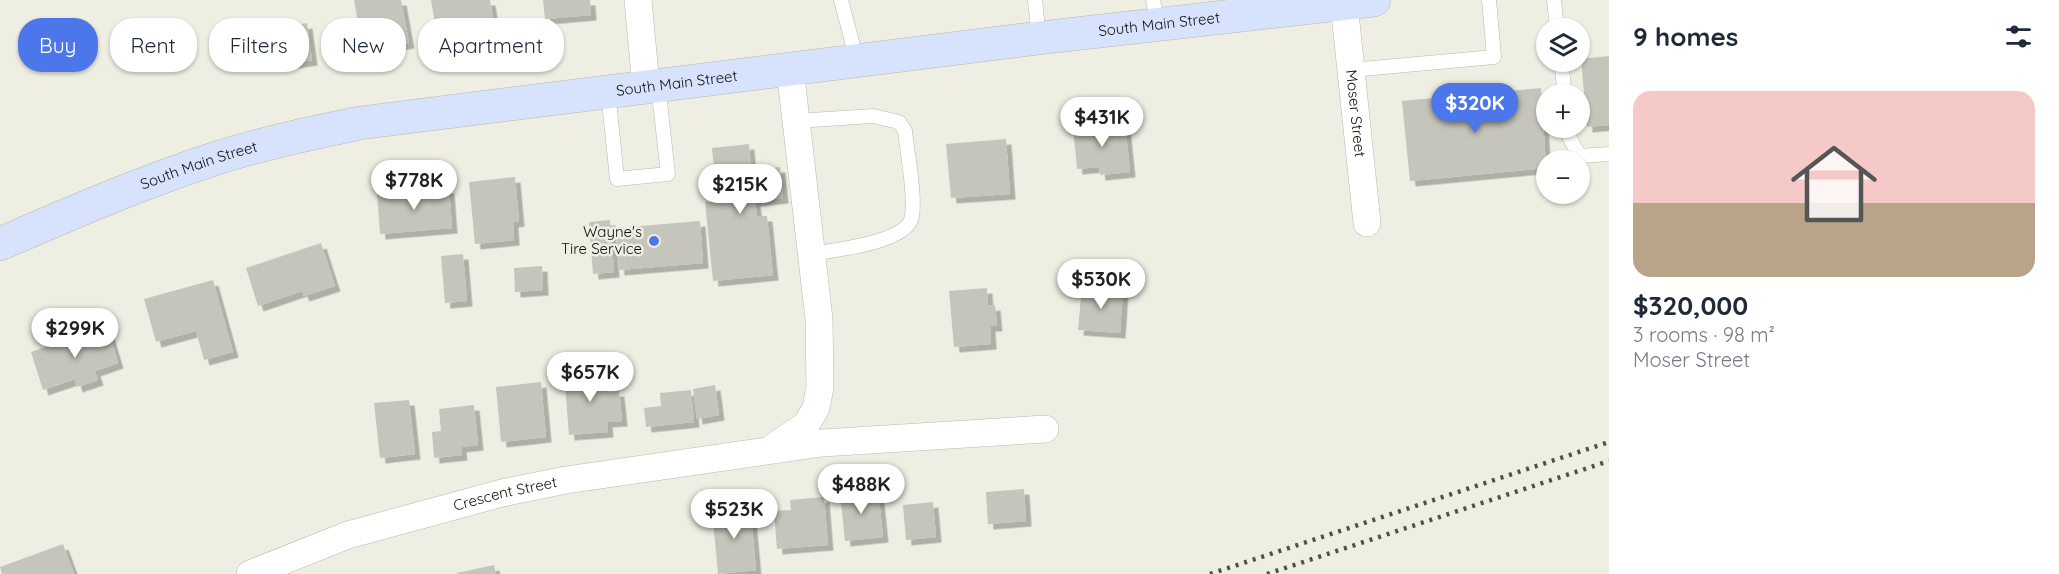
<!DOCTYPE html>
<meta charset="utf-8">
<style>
:root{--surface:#fff;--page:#f6f6f7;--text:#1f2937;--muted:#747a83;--accent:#4c77ea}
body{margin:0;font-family:Quicksand,sans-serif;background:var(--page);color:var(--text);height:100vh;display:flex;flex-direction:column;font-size:22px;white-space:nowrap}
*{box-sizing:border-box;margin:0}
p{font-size:20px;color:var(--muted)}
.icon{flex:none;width:33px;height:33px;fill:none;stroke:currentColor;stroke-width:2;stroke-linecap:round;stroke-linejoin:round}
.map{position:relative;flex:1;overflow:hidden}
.drawer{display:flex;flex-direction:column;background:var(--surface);width:450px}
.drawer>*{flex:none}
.banner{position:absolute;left:18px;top:18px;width:570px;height:54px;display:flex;gap:12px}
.tools{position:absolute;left:1536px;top:18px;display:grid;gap:12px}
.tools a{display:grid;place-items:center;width:54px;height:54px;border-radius:50%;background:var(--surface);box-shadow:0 2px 4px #0004;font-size:30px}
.price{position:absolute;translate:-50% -51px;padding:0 14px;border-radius:21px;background:#fff;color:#222;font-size:20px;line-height:39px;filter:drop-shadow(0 2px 3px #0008)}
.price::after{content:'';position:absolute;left:50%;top:36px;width:18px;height:14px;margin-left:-9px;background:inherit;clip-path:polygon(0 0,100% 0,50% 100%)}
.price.active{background:var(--accent);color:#fff}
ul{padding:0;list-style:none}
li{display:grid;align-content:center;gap:12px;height:318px;padding:0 24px}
li span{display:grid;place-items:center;height:186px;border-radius:18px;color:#555}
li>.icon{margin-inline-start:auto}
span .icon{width:108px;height:108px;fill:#fffc;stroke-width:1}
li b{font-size:26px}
h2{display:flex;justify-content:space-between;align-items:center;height:72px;padding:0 24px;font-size:26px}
.pill{padding:0 21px;border-radius:24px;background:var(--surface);box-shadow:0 2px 4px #0004;font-size:21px;line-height:54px}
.pill.active{background:var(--accent);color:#fff}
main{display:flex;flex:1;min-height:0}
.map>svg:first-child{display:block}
.building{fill:#c6c5bb;filter:url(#shadow)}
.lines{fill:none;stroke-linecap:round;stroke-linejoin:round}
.lane-casing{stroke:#b9b8ae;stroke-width:15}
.street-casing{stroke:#b9b8ae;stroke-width:28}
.secondary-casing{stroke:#b9b8ae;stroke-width:34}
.lane{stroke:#fff;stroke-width:14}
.street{stroke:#fff;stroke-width:27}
.secondary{stroke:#d7e2fc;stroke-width:33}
.rail{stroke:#50504a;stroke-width:4.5;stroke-dasharray:3 6;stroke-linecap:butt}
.poi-dot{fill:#4c77ea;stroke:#efeee3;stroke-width:2}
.labels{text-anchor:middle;stroke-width:5;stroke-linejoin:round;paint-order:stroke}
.street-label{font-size:15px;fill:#0f0f0b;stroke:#efeee3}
.poi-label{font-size:15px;fill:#0f0f0b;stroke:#efeee3;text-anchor:end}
</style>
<main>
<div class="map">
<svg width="1609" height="574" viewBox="0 0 1609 574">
<defs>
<filter id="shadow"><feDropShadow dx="5.5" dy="5.5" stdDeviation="0" flood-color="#0004"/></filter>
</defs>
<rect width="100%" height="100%" fill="#efeee3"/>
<g class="building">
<polygon points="354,0 401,0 409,43 363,51"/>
<polygon points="431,0 490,0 494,24 437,34"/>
<polygon points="543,0 590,0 591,15 545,19"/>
<polygon points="307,23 312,60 275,66 269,29"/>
<polygon points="1609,56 1609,125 1587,127 1581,59"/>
<polygon points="1541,88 1546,168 1410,181 1402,101"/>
<polygon points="1125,123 1130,172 1100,175 1099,167 1077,169 1073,127"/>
<polygon points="1006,139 1010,194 951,198 946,144"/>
<polygon points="749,144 751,170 780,167 783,198 755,201 757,216 767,216 773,275 713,281 705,202 717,200 712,148"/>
<polygon points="515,177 519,221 513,222 514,240 475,244 469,182"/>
<polygon points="449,188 452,228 380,234 377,194"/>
<polygon points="610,220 614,272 593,274 589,222"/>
<polygon points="700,221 703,263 619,270 616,228"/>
<polygon points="321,243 335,286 304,296 302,291 258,306 246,268"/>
<polygon points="463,254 467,301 445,303 441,256"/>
<polygon points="542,266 543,290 515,292 514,268"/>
<polygon points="213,280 233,352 204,360 196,331 156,342 144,299"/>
<polygon points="1082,286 1123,289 1120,333 1078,330"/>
<polygon points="987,288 988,306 995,305 997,326 990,326 991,344 954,347 949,291"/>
<polygon points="107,326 118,363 95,371 98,380 77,387 75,379 43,390 31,352"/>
<polygon points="601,369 603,392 619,391 622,421 607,422 608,432 569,435 564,372"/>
<polygon points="541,382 546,437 501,442 496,387"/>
<polygon points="715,385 719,415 697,419 693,389"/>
<polygon points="691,390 694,422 646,427 644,408 661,406 660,393"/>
<polygon points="409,400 415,454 380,458 374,403"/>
<polygon points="474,405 478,445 461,447 462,455 434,458 432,432 441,431 439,409"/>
<polygon points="878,489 883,537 845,541 840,493"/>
<polygon points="1024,489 1026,521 988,524 986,492"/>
<polygon points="824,497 828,545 777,549 774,511 791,510 790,500"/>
<polygon points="933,502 936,537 906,540 903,505"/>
<polygon points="750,506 756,570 718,574 712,510"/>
<polygon points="63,544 74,574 2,574 0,567"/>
<polygon points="494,565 496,574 457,574 457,573"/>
</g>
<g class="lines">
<g class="lane-casing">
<g id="lane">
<polyline points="841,0 857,61"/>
<polyline points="1035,0 1039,38"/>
<polyline points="1153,0 1158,24"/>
<polyline points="1554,0 1557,28"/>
<polyline points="1561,62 1565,94"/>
<polyline points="1351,70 1494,57 1489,0"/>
<polyline points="608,91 617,179 668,174 658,85"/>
<path d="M796,121L873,116L899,122L905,131C907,151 917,203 911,220C902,243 834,250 811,254"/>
<polyline points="1569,128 1570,139 1580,156 1609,154"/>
</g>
</g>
<g class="street-casing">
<g id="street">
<polyline points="638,0 646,86"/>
<path id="s1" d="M1344,4L1367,223"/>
<polyline points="775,446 806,425 816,408 820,387 819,319 790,69"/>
<path id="s2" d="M250,574L348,535L502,493L566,480L822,443L1045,429"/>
</g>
</g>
<g class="secondary-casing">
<g id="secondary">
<path id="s3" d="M0,244C71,213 143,182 217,158C264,143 312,133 360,123L1039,38L1374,0"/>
</g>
</g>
<use href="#lane" class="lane"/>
<use href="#street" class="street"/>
<use href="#secondary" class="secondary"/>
<g class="rail">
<polyline points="1210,574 1609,442"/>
<polyline points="1267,574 1609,461"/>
</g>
</g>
<circle class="poi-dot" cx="654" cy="241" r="6"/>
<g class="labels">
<g class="street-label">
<text dy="5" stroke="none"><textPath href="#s3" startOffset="1186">South Main Street</textPath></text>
<text dy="5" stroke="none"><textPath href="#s3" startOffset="700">South Main Street</textPath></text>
<text dy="5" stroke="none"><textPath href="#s1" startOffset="110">Moser Street</textPath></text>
<text dy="5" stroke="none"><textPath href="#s3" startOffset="214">South Main Street</textPath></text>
<text dy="5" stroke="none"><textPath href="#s2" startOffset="268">Crescent Street</textPath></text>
</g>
<g class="poi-label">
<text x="642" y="237">Wayne's<tspan x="642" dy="17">Tire Service</tspan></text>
</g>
</g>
</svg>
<div class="tools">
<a><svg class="icon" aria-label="layers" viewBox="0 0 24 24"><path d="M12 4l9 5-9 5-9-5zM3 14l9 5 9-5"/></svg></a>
<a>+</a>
<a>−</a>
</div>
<b class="price active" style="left:1475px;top:134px">$320K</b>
<b class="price" style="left:1102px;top:148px">$431K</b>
<b class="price" style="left:414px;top:211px">$778K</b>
<b class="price" style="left:740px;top:215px">$215K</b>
<b class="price" style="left:1101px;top:310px">$530K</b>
<b class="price" style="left:75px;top:359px">$299K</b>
<b class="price" style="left:590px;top:403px">$657K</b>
<b class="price" style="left:861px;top:515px">$488K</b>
<b class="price" style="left:734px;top:540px">$523K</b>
<div class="banner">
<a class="pill active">Buy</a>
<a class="pill">Rent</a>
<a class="pill">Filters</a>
<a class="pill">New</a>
<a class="pill">Apartment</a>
</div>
</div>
<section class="drawer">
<h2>9 homes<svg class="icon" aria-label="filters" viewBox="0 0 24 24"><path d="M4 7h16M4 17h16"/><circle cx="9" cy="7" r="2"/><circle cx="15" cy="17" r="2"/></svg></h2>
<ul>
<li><span style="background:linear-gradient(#f6c9c9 60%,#b9a48a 0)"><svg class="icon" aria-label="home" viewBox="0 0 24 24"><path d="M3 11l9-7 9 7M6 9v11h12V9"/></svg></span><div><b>$320,000</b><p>3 rooms · 98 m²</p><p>Moser Street</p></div></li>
</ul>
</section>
</main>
